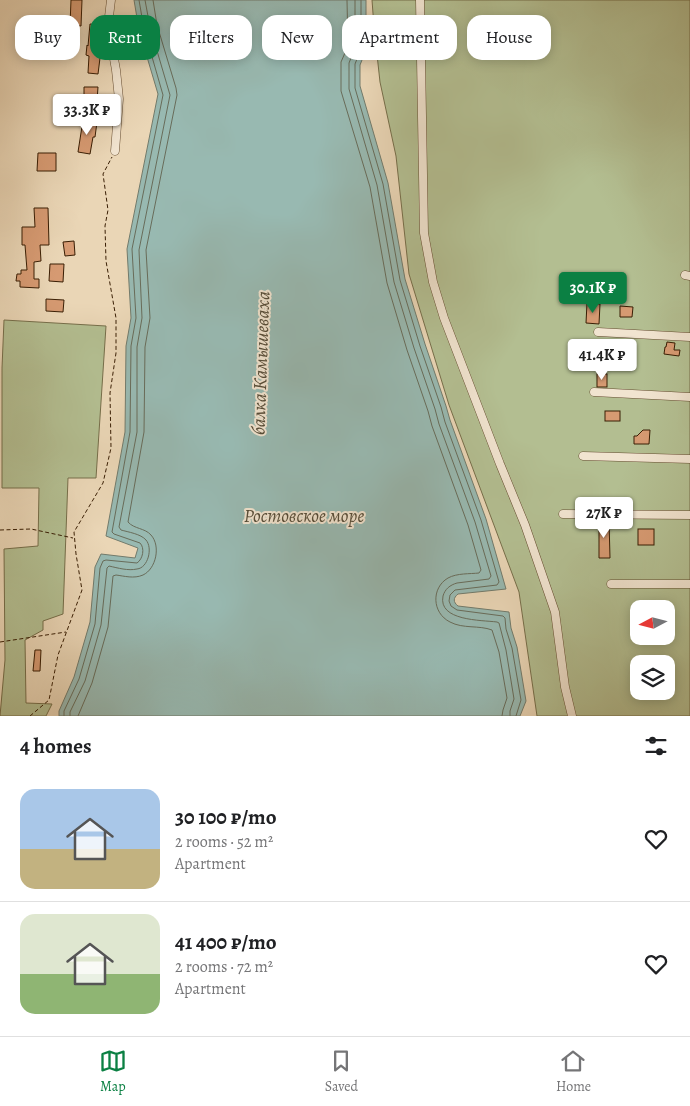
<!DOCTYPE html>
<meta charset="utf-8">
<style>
:root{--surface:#fff;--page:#f2f2f2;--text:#202124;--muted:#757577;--line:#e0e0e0;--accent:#0b8043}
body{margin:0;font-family:Alegreya,serif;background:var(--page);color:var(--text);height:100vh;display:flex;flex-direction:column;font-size:19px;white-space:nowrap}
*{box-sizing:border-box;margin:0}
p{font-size:16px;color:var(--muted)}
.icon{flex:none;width:28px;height:28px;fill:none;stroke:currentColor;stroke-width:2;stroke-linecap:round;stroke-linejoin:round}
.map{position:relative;height:716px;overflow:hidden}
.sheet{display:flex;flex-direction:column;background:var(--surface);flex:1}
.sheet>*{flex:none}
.banner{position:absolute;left:15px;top:15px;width:660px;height:45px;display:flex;gap:10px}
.needle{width:32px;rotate:263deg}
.controls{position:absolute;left:630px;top:600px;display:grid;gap:10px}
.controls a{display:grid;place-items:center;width:45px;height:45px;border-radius:10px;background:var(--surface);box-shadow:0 2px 12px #0003;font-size:25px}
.price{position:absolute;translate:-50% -42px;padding:0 11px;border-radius:5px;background:#fff;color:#222;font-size:16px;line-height:32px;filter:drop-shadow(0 1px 2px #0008)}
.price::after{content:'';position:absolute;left:50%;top:30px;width:15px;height:11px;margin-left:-8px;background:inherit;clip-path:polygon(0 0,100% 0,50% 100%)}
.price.active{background:var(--accent);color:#fff}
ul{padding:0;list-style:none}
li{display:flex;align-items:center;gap:15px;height:125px;padding:0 20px}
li+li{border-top:1px solid var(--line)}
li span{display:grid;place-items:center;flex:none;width:140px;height:100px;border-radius:15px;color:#555}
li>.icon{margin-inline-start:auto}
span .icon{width:60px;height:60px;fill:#fffc;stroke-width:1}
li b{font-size:21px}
h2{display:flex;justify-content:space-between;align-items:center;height:60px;padding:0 20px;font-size:21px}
.chip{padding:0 18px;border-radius:15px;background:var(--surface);box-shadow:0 2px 12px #0003;font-size:18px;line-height:45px}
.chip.active{background:var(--accent);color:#fff}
.tabs{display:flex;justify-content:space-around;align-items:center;height:70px;border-top:1px solid var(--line);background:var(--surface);font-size:14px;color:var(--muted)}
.tabs a{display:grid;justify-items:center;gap:2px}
.tabs .active{color:var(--accent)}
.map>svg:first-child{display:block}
.green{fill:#b3be91;stroke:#766e4a;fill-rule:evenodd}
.water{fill:#98b9b1;stroke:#727b6c}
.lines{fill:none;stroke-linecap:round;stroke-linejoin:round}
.shore{stroke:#686c5a;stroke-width:1}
.building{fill:#d69a72;stroke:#391e04}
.minor-casing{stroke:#654c30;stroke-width:9}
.path{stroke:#391e04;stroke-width:1;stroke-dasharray:4 2.5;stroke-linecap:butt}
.minor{stroke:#f1e4d0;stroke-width:8}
.labels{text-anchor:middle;stroke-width:4;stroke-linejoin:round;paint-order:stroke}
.water-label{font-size:19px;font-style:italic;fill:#564c38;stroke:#f1e4d0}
</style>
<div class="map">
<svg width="690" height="716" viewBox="0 0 690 716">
<rect width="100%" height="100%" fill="#ead6b6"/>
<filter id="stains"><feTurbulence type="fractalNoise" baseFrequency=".004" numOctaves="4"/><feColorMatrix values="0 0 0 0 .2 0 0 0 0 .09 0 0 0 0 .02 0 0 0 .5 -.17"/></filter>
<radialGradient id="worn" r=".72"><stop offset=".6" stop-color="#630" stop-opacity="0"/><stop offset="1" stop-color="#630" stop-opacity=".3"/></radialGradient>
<g class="green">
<path d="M372,0H690V716H537L519,592L449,405L409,274L396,156L380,82L374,27ZM639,609H666V636H639ZM639,664H666V691H639Z"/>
<polygon points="4,320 106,326 96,478 68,478 63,614 43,621 43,630 25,640 26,703 52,704 46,716 0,716 5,660 4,549 38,546 39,488 2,488 2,368"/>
</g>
<path class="water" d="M134,0H366V50L360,65V86L388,183L405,279L425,344L446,406L450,420L486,519L506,589L458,594C453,598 453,602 458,606L509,612L511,628L517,647L526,701L520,716H59V711L74,677L90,622L95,567L101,554L135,558L138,548L106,536L125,432L126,346L131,318L127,249L158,94L139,30Z"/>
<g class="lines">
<g class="shore">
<path d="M347,0L348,46L341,62V91L370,187L387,283L407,350L428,411L432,426L468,525L481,570L479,573C470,574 457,573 448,578C431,588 432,613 450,622C463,629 479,625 492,630L499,652L507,698L503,710L502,716"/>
<path d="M355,0V48L349,63V89L377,185L394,282L414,348L435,409L439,424L475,522L491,576L489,579L457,583C450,585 445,589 443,596C438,621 481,620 497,622L499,623L506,650L514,699L510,711V716"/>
<polyline points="361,0 361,49 355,64 355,88 383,184 400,280 420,346 441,407 445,422 481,520 499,582 497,585 455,590 450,595 449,601 451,606 457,610 503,616 505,618 506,629 512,648 521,700 516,716"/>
<path d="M64,716V711L79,679L95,624L100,568L103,561L106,560L137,563C143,559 145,548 140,543L114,534L112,532L130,432L131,346L136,318L132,249L163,95L144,29L139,0"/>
<path d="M70,716V712L85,681L101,625L107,568L109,566C118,568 128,571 137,569C148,568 153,548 146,540C141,534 128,532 121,530L119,527L137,432V347L142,318L139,250L170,95L150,27L145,0"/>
<path d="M78,716L92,683L108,627L113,576L116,575C124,576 134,579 143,575C156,569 161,546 151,535C145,528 134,529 128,522L144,432L145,347L150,318L146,250L177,95L176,88L157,25L153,0"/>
</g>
</g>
<g class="building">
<polygon points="71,0 82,0 81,26 70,25"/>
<polygon points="90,24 102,25 103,31 103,37 97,37 96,50 101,50 98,74 88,73 89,56 86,55 87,45 88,46"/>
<polygon points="84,87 98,87 97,101 84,101"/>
<polygon points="83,120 97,122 95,137 93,137 90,154 78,152"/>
<polygon points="38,153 56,153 56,171 37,171"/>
<polygon points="34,208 48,208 49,245 40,245 41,261 34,262 34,279 39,279 39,288 20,287 20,281 16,281 17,274 21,274 21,270 27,270 25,245 22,245 22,227 35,227"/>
<polygon points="74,241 75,255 65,256 63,242"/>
<polygon points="50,264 64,264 63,282 49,281"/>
<polygon points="46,299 64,300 63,312 46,311"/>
<polygon points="587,303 600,304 599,324 586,323"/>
<polygon points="620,306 633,307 632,317 620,317"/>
<polygon points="667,342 675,343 674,350 680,350 679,356 664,354 665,347 666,347"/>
<rect x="597" y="374" width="10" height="13"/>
<rect x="605" y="411" width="15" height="10"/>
<polygon points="643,430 650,430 649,444 634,444 634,436 637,436"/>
<polygon points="599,520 609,520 610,558 599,558"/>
<rect x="638" y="529" width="16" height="16"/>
<polygon points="35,650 41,650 40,671 33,671"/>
</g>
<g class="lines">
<g class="minor-casing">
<g id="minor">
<polyline points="111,0 108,25 116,70 119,99 115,151"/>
<polyline points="420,0 424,233 433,282 444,318 500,464 525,525 555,612 565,687 572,716"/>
<polyline points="685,275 690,276"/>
<polyline points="598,332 690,337"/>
<polyline points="594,392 690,397"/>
<polyline points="583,456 690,459"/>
<polyline points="563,514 690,515"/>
<polyline points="611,584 690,584"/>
</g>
</g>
<g class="path">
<polyline points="0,530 31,529 73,538"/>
<polyline points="0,642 66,632"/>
<polyline points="30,716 49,700 58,655 82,590 76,554 74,532 103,483 111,448 110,393 116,353 116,318 106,261 105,226 108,210 103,174 112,157"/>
</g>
<use href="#minor" class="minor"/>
</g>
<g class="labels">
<g class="water-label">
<text transform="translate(260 363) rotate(-88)" y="7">балка Камышеваха</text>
<text x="304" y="522">Ростовское море</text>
</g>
</g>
<rect width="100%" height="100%" filter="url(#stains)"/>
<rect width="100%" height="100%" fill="url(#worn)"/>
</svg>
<div class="controls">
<a><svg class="needle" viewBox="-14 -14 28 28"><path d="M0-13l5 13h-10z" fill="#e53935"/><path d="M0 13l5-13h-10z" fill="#757577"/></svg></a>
<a><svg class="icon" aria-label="layers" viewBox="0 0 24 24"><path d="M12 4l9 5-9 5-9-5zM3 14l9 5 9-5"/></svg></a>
</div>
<b class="price" style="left:87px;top:136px">33.3K ₽</b>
<b class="price active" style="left:593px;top:314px">30.1K ₽</b>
<b class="price" style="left:602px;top:381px">41.4K ₽</b>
<b class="price" style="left:604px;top:539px">27K ₽</b>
<div class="banner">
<a class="chip">Buy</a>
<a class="chip active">Rent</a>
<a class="chip">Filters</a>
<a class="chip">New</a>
<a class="chip">Apartment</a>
<a class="chip">House</a>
</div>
</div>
<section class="sheet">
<h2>4 homes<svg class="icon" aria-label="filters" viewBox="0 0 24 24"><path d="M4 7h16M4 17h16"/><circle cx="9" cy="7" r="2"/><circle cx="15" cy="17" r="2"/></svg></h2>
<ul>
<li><span style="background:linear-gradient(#a9c7e8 60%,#c2b280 0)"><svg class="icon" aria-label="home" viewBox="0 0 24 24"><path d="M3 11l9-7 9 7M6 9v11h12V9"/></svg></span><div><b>30 100 ₽/mo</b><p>2 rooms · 52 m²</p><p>Apartment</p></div><svg class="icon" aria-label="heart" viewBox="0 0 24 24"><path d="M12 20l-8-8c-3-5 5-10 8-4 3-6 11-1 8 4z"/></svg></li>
<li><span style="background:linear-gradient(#dfe7d0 60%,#8fb573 0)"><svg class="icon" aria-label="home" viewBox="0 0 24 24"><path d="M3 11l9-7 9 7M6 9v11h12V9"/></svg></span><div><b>41 400 ₽/mo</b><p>2 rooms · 72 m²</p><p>Apartment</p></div><svg class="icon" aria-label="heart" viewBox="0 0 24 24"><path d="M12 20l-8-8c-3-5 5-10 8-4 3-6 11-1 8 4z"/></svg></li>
</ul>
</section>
<nav class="tabs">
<a class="active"><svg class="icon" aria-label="map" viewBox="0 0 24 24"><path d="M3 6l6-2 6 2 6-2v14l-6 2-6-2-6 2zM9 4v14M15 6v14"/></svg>Map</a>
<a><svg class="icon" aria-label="saved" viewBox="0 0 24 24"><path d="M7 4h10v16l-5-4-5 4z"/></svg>Saved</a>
<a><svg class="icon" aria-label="home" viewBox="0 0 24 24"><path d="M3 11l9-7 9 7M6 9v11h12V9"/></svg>Home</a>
</nav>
